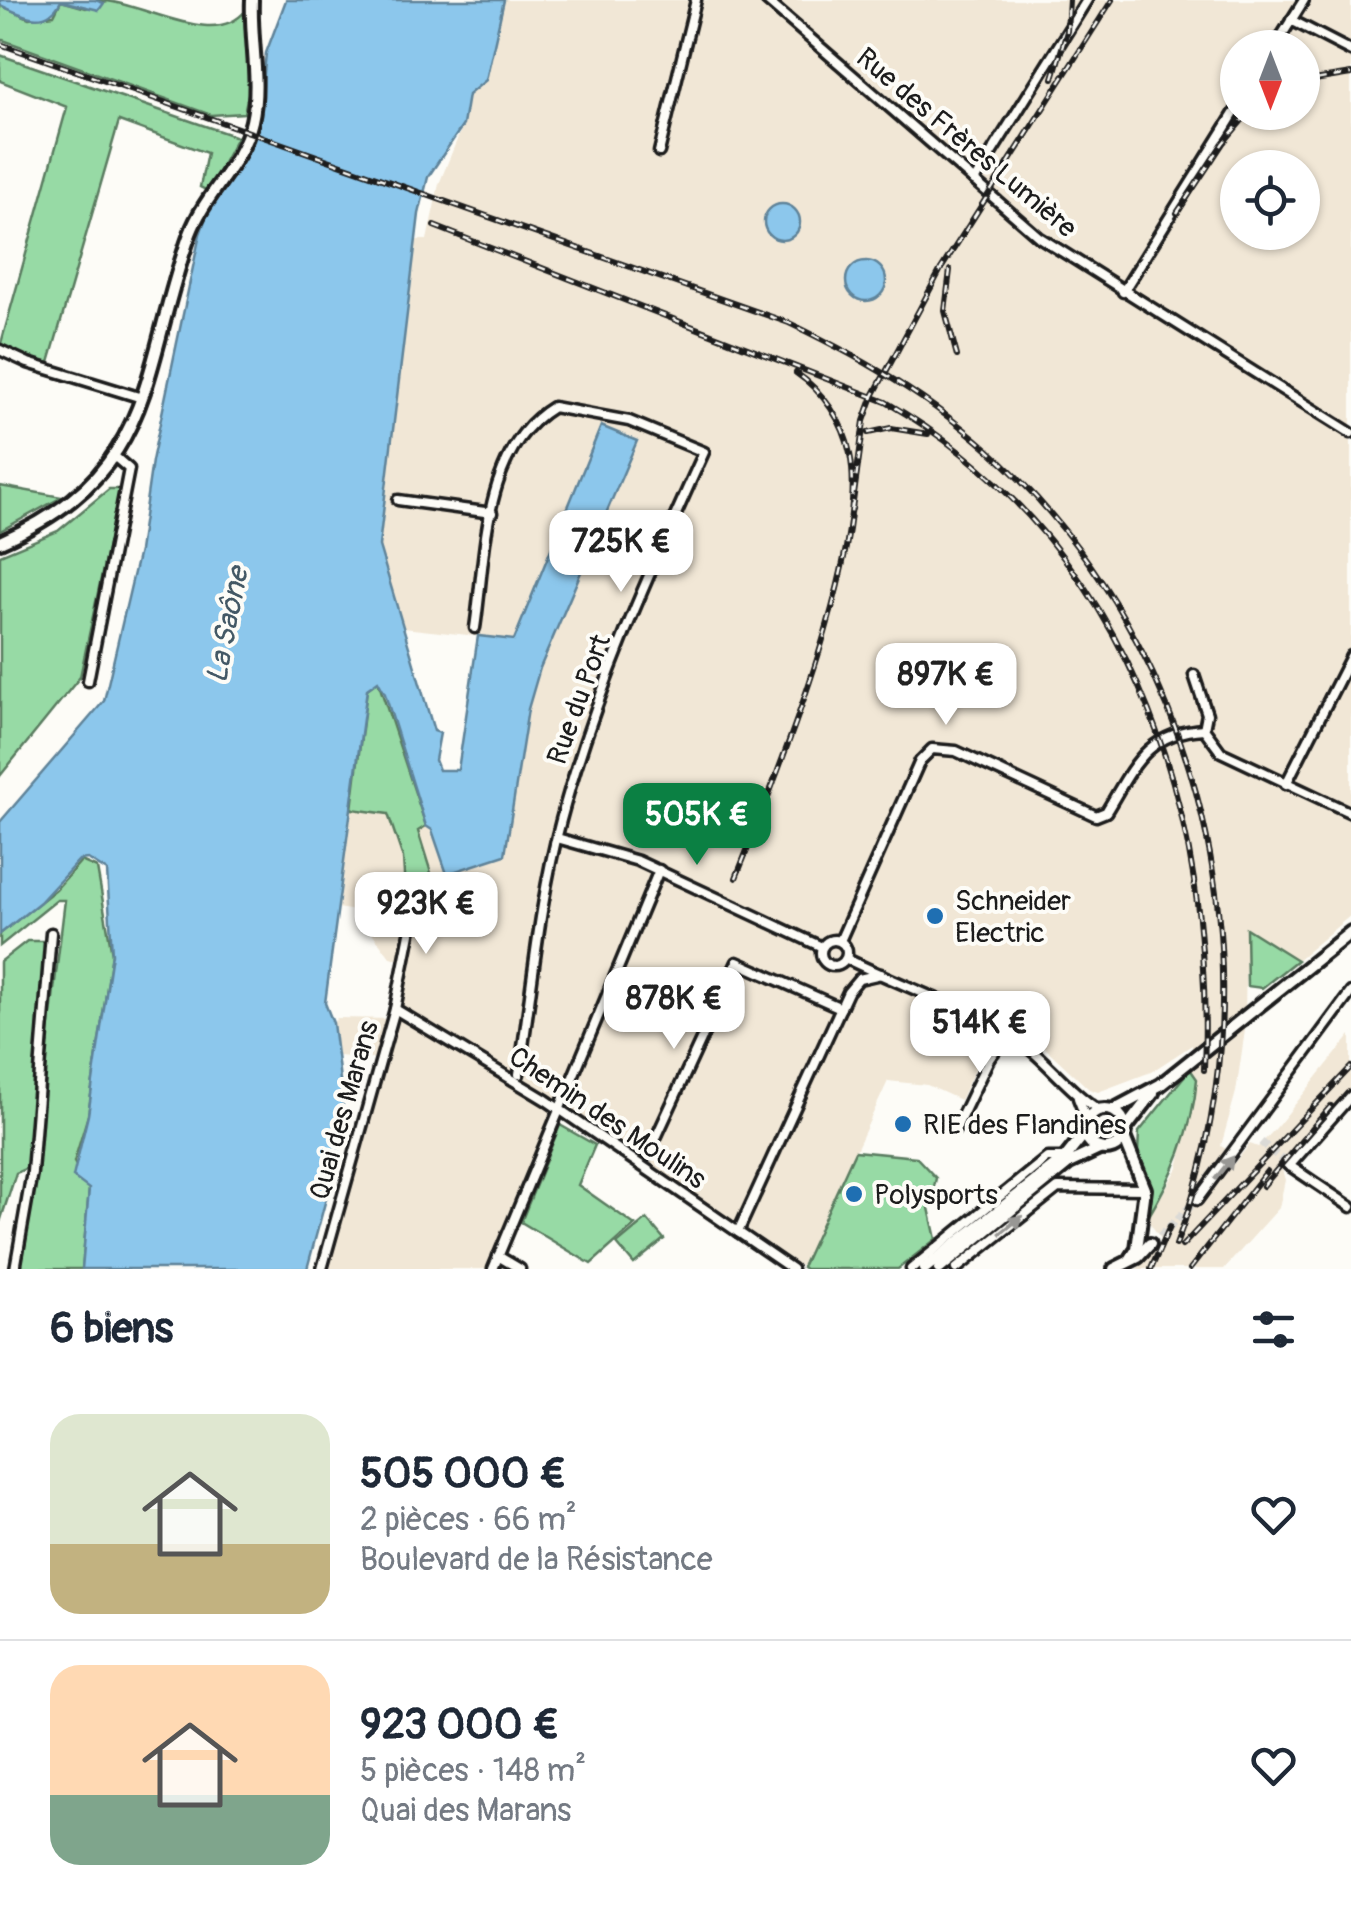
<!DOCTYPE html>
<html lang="fr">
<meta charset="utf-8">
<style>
:root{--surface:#fff;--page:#f2f2f3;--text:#1f2937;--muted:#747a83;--line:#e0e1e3;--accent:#0b8043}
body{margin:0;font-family:Pangolin,sans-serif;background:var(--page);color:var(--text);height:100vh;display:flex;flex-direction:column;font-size:38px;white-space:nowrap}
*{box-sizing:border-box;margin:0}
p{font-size:32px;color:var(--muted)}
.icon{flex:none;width:55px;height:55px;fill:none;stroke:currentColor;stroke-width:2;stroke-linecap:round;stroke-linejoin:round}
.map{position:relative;height:1269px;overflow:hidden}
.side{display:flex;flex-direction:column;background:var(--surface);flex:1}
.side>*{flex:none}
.needle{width:65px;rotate:180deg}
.tools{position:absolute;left:1220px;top:30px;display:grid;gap:20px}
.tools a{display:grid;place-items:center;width:100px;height:100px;border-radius:50%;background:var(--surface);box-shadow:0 2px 8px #0004;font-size:50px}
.price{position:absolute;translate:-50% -85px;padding:0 22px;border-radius:20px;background:#fff;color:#222;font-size:32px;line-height:65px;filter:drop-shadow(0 2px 5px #0008)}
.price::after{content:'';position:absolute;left:50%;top:60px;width:30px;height:22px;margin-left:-15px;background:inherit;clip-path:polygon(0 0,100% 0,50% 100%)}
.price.on{background:var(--accent);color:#fff}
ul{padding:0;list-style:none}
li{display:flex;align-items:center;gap:30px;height:250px;padding:0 50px}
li+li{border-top:2px solid var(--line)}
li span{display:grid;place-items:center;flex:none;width:280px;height:200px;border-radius:30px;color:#555}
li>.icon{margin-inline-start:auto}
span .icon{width:120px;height:120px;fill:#fffc;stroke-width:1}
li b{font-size:42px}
h2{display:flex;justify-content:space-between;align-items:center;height:120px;padding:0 50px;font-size:42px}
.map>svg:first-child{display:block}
.built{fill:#f1e7d6;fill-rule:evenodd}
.green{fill:#97daa5;stroke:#5a7b60;stroke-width:2.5}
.water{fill:#8cc7ec;stroke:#5f8399;stroke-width:2.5}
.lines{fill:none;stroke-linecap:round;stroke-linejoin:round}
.minor-tunnel{stroke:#dbdad6;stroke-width:8;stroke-dasharray:8 4;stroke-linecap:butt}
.minor-casing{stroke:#1c1c1c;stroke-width:15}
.major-casing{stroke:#1c1c1c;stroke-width:18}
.minor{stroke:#fdfcf7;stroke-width:8}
.major{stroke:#fdfcf7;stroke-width:10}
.rail-casing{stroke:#1c1c1c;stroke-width:6}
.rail{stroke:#fdfcf7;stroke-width:2.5;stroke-dasharray:8;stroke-linecap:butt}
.oneway{fill:#989794}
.poi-dot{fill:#1f6fb2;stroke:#fdfcf7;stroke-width:4}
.labels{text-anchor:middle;stroke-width:8;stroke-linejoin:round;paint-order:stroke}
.street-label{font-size:28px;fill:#1c1c1c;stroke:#fdfcf7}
.poi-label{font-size:28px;fill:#1c1c1c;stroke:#fdfcf7;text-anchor:start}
.water-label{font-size:30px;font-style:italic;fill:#435865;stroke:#fdfcf7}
</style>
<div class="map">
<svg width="1351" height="1269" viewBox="0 0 1351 1269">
<rect width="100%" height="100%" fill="#fdfcf7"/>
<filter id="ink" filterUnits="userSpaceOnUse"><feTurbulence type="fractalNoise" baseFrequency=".01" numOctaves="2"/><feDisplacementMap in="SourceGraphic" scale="20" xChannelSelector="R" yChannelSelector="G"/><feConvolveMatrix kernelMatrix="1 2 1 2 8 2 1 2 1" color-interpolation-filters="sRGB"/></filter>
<g filter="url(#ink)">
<path class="built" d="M504,0H1351V915L1297,960L1246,929L1245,1030L1236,1092L1221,1146L1226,1149L1199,1184V1206L1250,1144L1258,1147L1276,1128L1351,1035V1088L1287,1158L1281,1166L1285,1180L1279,1208L1224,1269H1137L1160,1246L1161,1239L1147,1219L1178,1168L1197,1079L1190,1069L1192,1045L1151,1072L1098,1092L1089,1089L1023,1027L1000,1017L960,1100L927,1085L888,1081L802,1267L555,1103L486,1269H328L385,1059L337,1056L333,1023L337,1018L395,1019L407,975L402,960L390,957L356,911L337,908L352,809L388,813L403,858L407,906L440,902L418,831L426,826L432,830L528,709L540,668L637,441L601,427L514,640L403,628L379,546L415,240H427L439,184L463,125L468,95L486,80ZM1238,48H1302V112H1238ZM1238,168H1302V232H1238Z"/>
<g class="green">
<path d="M95,0C142,0 214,51 246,10L250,85L244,113L211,115L0,39V5L29,18L54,15L61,1L86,8L104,3Z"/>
<polygon points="0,55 237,137 208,191 200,187 207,153 119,121 48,366 0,347 67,107 0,81"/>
<polygon points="0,486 62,497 0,531"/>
<polygon points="109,489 120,489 80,677 0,776 0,555 58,531"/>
<polygon points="378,681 426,826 418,831 440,902 406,906 403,858 388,814 352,809 367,689"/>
<polygon points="81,861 97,868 112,954 88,1115 74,1162 89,1189 82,1269 20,1269 65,900 57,900 0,946 0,934 56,889"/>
<polygon points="1246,928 1297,960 1262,988 1247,986"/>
<polygon points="27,941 45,941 27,1168 16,1173 0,1222 0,962"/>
<path d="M1190,1069L1197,1079C1192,1132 1174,1174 1147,1219L1148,1176L1138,1153L1139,1132Z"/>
<polygon points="560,1125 595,1145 578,1185 635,1225 591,1264 521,1222"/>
<polygon points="855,1151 916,1157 936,1178 929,1208 936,1239 898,1269 805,1269 802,1267"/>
<polygon points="647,1219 664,1239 634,1264 617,1244"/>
</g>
<g class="water">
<path d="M0,0H95L104,3L99,10L61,1C46,29 24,16 0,5Z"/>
<polygon points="286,0 504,0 486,80 468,95 463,125 428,177 419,214 379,546 434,731 440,733 435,760 439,770 458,770 478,636 514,640 601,426 637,441 540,668 528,709 505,855 447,874 432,830 426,826 385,694 378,681 367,689 325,1003 333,1023 343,1104 334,1145 340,1147 307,1269 82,1269 89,1189 73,1177 88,1115 112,954 107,871 88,859 79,860 40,902 0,934 0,822 104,701 139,551 152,461 200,234 210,206 249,151 259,123 266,53"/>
<circle cx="782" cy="222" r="18"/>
<circle cx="866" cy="281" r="20"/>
</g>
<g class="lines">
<g class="minor-tunnel">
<polyline points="1261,1142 1287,1164"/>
<polyline points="1160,1236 1197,1200"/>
</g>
<g class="minor-casing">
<g id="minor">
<polyline points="766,0 1039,237 1351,433"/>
<polyline points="1291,20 1351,51"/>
<polyline points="1274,48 1304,0"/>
<polyline points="659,152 696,0"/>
<polyline points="974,181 1087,0"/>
<polyline points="1123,292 1238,107"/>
<polyline points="0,350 28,363 142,398"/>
<polyline points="398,500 492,513"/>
<path d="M475,628C486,555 482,450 553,407L629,421L704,452C650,571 595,692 561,820C539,902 532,990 519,1074"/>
<polyline points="1194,675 1207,714 1204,729"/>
<polyline points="88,681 129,469 114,456"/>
<polyline points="1286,784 1351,656"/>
<polyline points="557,838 638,861 822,947"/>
<circle cx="834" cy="953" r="13"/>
<path d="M840,941L920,761L932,749L956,751L1096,816L1106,812C1132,770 1145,732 1204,729L1221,752L1351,813"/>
<path d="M847,959C900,985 958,1005 1010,1035C1044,1055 1065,1089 1099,1110"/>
<polyline points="395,1009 546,1100 792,1269"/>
<polyline points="999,1030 989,1059 1008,1034"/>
<polyline points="1078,1098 1087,1121"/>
<polyline points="955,1130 989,1059"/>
<polyline points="648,1155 737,962 841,1008"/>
<polyline points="1287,1164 1351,1207"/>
<polyline points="1289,1166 1351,1096"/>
<polyline points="1197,1200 1351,992"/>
<polyline points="738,1232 848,992 859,979 881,974"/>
<polyline points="498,1256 520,1269"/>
<polyline points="15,1269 32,1172 51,933"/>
<polyline points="322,1269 395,1009 416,903"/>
<polyline points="493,1269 659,870"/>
<polyline points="911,1269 1047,1158 1065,1158"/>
<polyline points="956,1269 1058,1188 1145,1189"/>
</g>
</g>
<g class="major-casing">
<g id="major">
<path d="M0,542C158,473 140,373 190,234C205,193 242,165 252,121C261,82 250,40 252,0"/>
<circle cx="1105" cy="1129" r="20"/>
<polyline points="1113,1110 1160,1085 1351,932"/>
<polyline points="1126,1128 1153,1093"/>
<polyline points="1124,1137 1145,1189 1137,1249 1130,1260"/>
<polyline points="924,1269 1065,1158 1085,1133"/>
<polyline points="939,1269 1069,1163 1099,1149"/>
<polyline points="1114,1269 1138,1257 1150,1244"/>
</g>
</g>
<use href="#minor" class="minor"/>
<use href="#major" class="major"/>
<g class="rail-casing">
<g id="rail">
<path d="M0,44L789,323C871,362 949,409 1014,474C1212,672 1275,984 1176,1245"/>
<polyline points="1053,78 1067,31 1069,0"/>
<polyline points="1302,82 1351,74"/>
<polyline points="1177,213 1223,143 1249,112"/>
<path d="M434,226L886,402C1128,542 1214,803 1204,1070"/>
<polyline points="950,270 945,311 957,356"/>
<polyline points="868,433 891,428 928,434"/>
<polyline points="852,509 864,421 873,396 941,269 1112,0"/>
<path d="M736,878C774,783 870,550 850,454C844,422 823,391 796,373"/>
<polyline points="1263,1186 1331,1106"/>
<polyline points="1182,1246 1351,1067"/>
<polyline points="1151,1269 1170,1226"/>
<polyline points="1190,1269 1267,1171"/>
</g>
</g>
<use href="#rail" class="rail"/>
</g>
<defs><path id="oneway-solid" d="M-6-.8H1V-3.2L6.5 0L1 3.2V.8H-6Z" transform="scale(2.5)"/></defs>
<g class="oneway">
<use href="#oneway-solid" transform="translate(1224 1168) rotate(-51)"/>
<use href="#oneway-solid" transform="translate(1011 1225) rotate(-39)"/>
</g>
</g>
<g class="poi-dot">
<circle cx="935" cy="916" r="10"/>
<circle cx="903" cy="1124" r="10"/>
<circle cx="854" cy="1194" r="10"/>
</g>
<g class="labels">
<g class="street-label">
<text transform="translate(967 142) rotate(40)" y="10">Rue des Frères Lumière</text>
<text transform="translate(578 699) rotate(-70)" y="10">Rue du Port</text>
<text transform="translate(343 1110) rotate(-74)" y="10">Quai des Marans</text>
<text transform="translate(608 1117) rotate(34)" y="10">Chemin des Moulins</text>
</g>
<g class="poi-label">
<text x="955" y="910">Schneider<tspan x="955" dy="32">Electric</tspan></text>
<text x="923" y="1134">RIE des Flandines</text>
<text x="874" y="1204">Polysports</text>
</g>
<g class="water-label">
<text transform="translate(227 625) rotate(-79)" y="10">La Saône</text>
</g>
</g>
</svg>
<div class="tools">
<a><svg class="needle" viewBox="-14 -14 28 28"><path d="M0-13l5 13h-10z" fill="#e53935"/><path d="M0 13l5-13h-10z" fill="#747a83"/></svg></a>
<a><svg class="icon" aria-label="locate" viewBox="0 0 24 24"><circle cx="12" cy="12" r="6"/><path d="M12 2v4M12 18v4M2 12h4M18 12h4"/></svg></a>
</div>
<b class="price" style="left:621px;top:595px">725K €</b>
<b class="price" style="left:946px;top:728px">897K €</b>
<b class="price on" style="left:697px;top:868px">505K €</b>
<b class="price" style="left:426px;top:957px">923K €</b>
<b class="price" style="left:674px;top:1052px">878K €</b>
<b class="price" style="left:980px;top:1076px">514K €</b>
</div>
<section class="side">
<h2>6 biens<svg class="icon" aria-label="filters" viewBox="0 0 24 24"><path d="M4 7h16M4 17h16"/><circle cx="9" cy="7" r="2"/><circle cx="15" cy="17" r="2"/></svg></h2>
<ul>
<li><span style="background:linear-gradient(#dfe7d0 65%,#c2b280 0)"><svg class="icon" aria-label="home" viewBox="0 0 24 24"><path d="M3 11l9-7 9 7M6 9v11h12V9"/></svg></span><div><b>505 000 €</b><p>2 pièces · 66 m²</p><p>Boulevard de la Résistance</p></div><svg class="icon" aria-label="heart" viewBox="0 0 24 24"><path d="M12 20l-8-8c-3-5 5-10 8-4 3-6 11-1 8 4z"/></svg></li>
<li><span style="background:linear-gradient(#ffd9b3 65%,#7fa58c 0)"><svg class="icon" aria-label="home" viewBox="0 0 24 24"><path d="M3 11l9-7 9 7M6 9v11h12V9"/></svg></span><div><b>923 000 €</b><p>5 pièces · 148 m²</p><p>Quai des Marans</p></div><svg class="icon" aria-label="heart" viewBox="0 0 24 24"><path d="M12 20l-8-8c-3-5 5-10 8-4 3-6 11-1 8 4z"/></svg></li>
</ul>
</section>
